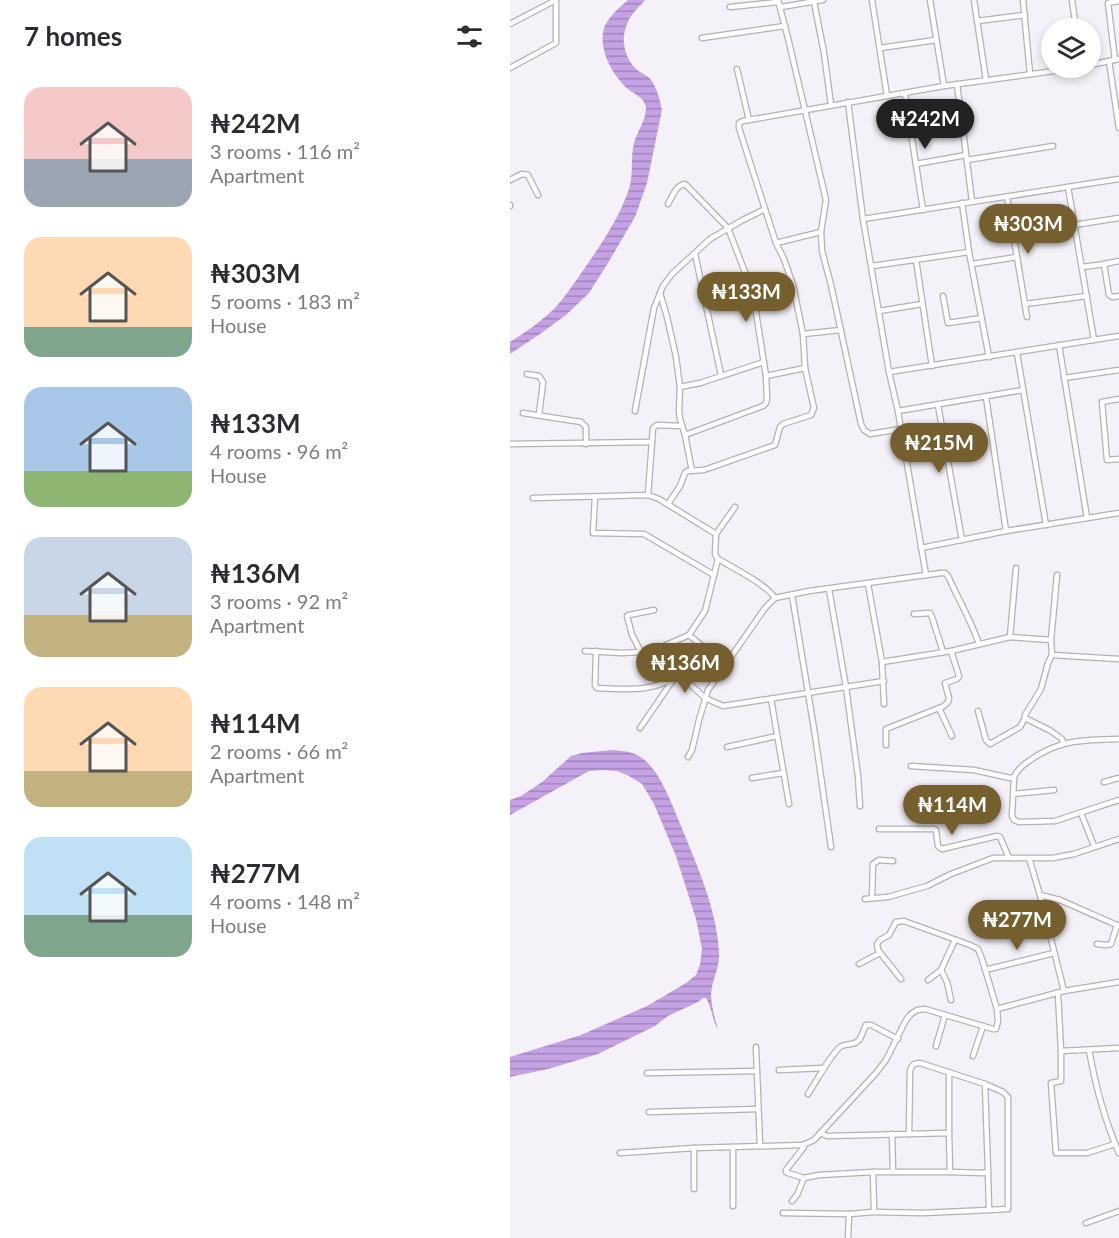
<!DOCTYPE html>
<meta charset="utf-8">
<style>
:root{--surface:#fff;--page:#f2f2f3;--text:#2b2b33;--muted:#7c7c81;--accent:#755f2e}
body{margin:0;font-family:Lato,sans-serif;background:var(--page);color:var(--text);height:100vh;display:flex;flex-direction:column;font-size:22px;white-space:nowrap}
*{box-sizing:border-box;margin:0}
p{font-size:20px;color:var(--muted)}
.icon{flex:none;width:33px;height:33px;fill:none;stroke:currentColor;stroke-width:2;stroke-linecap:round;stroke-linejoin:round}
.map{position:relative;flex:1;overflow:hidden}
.drawer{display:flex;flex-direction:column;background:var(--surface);width:510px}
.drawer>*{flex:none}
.buttons{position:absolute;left:531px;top:18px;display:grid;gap:12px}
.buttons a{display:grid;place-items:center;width:60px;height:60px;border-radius:50%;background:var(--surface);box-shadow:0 3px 9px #0003;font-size:30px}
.price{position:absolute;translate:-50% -51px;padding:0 14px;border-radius:21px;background:var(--accent);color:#fff;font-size:20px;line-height:39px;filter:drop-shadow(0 2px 3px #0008)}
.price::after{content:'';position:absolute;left:50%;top:36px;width:18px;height:14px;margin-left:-9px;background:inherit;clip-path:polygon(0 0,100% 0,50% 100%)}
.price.on{background:#222;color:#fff}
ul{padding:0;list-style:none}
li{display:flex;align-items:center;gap:18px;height:150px;padding:0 24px}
li span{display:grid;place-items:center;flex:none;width:168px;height:120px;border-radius:18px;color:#555}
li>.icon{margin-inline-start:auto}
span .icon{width:72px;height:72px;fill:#fffc;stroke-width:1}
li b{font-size:26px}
h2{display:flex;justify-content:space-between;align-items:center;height:72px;padding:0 24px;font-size:26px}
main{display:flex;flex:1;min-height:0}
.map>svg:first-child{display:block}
.water{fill:url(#water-rules)}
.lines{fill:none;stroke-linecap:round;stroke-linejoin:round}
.street-casing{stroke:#b4b0b8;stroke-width:7}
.street{stroke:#fff;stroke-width:4.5}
</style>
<main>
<section class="drawer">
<h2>7 homes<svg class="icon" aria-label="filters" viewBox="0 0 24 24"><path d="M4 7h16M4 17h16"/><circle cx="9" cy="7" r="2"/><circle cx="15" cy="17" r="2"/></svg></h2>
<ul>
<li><span style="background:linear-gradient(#f6c9c9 60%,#9aa5b1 0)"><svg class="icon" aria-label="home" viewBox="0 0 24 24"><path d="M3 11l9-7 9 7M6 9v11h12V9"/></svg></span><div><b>₦242M</b><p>3 rooms · 116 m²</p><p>Apartment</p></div></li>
<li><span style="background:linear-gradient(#ffd9b3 75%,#7fa58c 0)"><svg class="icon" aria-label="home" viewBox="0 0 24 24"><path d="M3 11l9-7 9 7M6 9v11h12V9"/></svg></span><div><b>₦303M</b><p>5 rooms · 183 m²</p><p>House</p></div></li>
<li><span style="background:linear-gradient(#a9c7e8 70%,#8fb573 0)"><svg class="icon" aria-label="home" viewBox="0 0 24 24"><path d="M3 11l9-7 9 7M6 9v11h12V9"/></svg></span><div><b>₦133M</b><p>4 rooms · 96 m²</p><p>House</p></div></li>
<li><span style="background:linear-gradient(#c9d6e8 65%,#c2b280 0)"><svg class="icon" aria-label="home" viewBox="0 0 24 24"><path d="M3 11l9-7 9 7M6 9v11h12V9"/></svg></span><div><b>₦136M</b><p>3 rooms · 92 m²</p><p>Apartment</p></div></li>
<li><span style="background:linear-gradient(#ffd9b3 70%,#c2b280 0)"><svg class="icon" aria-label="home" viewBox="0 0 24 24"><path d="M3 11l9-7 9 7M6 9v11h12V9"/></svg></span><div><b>₦114M</b><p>2 rooms · 66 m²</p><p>Apartment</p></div></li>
<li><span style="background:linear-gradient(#bfe0f5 65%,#7fa58c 0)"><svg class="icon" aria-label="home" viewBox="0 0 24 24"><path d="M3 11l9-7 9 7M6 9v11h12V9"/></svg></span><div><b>₦277M</b><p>4 rooms · 148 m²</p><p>House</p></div></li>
</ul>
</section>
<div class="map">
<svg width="609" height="1238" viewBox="0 0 609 1238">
<defs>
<pattern id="water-rules" width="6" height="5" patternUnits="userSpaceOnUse" patternTransform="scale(1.5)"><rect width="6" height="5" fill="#c5a2e4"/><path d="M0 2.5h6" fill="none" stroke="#a185ba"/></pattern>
</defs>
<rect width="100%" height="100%" fill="#f5f1f9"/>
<g class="water">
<path d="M118,0H135C129,7 121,14 118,22C110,38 114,57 126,69C130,73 138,75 141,80C147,88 150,100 152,110L137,183L125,217L98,263L79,293L56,315L30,334L0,354V342C16,332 30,322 44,309C54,298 63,285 72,272C90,246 109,219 119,189C124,174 120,158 124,143C127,132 136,120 136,108C136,99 124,94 118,89C102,75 88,49 94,28C98,17 110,7 118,0Z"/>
<path d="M102,750C113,751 123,751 132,758C151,772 162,805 171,826C187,866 207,909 209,953C210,967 202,980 201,994C201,1005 205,1018 208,1030C202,1019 202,1008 196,998H193L188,1002L158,1016L145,1026L88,1054L38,1069L0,1077V1057L71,1035L137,1006L176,983L186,975L190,965L192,949L186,919L166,856L144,804L132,784L119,776L107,771L93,770L79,771L0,815V800L11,796L32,782L61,756L72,753Z"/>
</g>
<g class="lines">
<g class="street-casing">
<g id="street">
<polyline points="268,0 278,38 316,200 311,232 312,251 321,285 351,424 354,430 360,434 391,429"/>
<polyline points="362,0 377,96"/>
<polyline points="420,0 434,86"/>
<polyline points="464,0 476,80"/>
<polyline points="513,0 520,74"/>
<polyline points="562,0 566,28"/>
<polyline points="304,2 314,53 321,105"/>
<polyline points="220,7 268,2"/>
<polyline points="271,7 313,0"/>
<polyline points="467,21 515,15"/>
<polyline points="0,24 46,0"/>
<polyline points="192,38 275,26"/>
<polyline points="370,48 426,40"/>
<polyline points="605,60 598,3 609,1"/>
<polyline points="599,61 609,128"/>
<polyline points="580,65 609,59"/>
<polyline points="0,68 46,43 46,0"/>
<polyline points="227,69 239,120"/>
<polyline points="447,84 462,201"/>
<polyline points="395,94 413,210"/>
<polyline points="338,102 353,219 379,372 388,411 416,575"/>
<polyline points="457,160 543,146"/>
<polyline points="406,164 456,155"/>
<polyline points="0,180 12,174 18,175 28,195"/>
<polyline points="558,187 584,340"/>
<polyline points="497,197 517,317"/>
<polyline points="452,203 459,252 479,357"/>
<path d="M158,204C162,197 166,185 175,184L218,228L243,293L256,376L257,399L256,403L253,406L175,435"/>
<polyline points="0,205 0,206"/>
<polyline points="353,219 609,179"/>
<polyline points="564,225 609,218"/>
<polyline points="266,243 311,232"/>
<polyline points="185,254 211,375"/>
<polyline points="406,260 422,366"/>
<polyline points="609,261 594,264 599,295 603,297 609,296"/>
<polyline points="462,264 507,257"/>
<polyline points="362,266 459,252"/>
<polyline points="572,267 596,264"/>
<polyline points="150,293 157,317 166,357 170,387 169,411 170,419 175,435 182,471"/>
<polyline points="243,293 283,285"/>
<polyline points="433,296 438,323 472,318"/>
<polyline points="515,304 577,296"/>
<polyline points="369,311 412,304"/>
<polyline points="293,334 331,330"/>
<polyline points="549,345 577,518"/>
<polyline points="507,353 536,525"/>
<polyline points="379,372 609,336"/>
<polyline points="17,374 29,376 33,382 29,415"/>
<polyline points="256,376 295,368"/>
<polyline points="554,378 609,370"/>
<polyline points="170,387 190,383 254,362"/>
<polyline points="476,397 496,531"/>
<polyline points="609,399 592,402 597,460 609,459"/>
<polyline points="428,405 452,540"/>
<polyline points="125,411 144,308 153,286 162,274 200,239 231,221 255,209 229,128 229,123 233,121 434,86 566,68"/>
<polyline points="388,411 513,390"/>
<polyline points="13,413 71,422 76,427 76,444"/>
<polyline points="0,444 142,442"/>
<polyline points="138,495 143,428 147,425 172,426"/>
<polyline points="85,497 83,533 134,534 204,575"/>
<polyline points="23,498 138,495 149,499 206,534 205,554 208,559 195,611 179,635 147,649 131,652 112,653 75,651"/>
<polyline points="158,504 170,486 175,473 177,471 194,470 265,445 270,427 273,424 301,415 304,408 295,368 293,334 283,285 274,259 266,243 255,209"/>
<polyline points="206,534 225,507"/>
<polyline points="411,548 496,531 609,513"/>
<path d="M208,559C223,568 256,584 265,598"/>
<polyline points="358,584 372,662 374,704"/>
<polyline points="319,589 336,687 348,776 350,806"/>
<polyline points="282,595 305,735 321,847"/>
<polyline points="404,614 420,613 422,617 433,652"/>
<polyline points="179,635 215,665"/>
<polyline points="500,637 506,568"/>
<path d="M86,651L85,685L87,688C115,689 146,693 169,674L147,649"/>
<polyline points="131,652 122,635 117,616 119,615 144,610"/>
<polyline points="542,655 609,659"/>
<polyline points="372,662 441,651 500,637 541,640"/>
<polyline points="169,674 195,698 213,706 374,681"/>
<polyline points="261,699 279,804"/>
<polyline points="429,708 442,736"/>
<polyline points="468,711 476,740 480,744 510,727 515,718 515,715 531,689 538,663 542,655 541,640 547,575"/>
<polyline points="515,718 541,731 552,739 553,743"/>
<polyline points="130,728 163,680"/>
<polyline points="376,745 376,729 434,706 438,702 439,698 435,683 447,679 449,676 441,651"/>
<polyline points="217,747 267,736"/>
<path d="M178,757L182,750L189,720L198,690L255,608L265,598L299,591L431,573H435L438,576C448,599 461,620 469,644"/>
<path d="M401,766L464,770L500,778L504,777C507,770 513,765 519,761C549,739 574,740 609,739"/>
<polyline points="504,777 502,816 504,820 509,822 545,821 609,800"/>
<polyline points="242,778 273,773"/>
<polyline points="594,782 609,778"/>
<polyline points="504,794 544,790"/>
<polyline points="571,813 584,846"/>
<polyline points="369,829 424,829 426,830 428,846 432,849 487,836 490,837 499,858"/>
<polyline points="519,858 530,895 554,991"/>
<polyline points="530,895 550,900 609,926"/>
<polyline points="362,898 363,864 369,860 383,861"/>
<polyline points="355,899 378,897 417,886 441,874 483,858 543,858 564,854 609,839"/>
<polyline points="470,919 489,925 499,924 535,914"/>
<polyline points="587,944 596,945 601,944 607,925"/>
<polyline points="349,964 370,953"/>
<polyline points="475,970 544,953"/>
<polyline points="418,980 431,970"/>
<polyline points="548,993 551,1051 551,1081 541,1083 546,1153 577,1153 605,1144"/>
<polyline points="441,1000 437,982 431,970 445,940"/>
<polyline points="487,1009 554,991 609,982"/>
<polyline points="426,1046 435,1015"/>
<polyline points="246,1047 250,1146"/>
<path d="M579,1050C585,1084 595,1121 609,1153"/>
<polyline points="551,1051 609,1048"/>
<polyline points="463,1056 473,1026"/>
<polyline points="269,1070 314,1068"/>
<polyline points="137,1073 247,1071"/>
<polyline points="475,1084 493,1092 498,1097 498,1209 479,1210 478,1171"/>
<path d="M298,1094C306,1082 319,1057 330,1047C335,1043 343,1046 348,1041C352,1038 353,1030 356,1025H361L388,1039"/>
<polyline points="139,1112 248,1109"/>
<polyline points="439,1133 439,1072"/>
<polyline points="382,1134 383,1172"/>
<polyline points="399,1134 439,1133 440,1172"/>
<path d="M293,1145L294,1147L276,1170V1172L278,1173L294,1178L309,1175L363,1172H440L474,1173L478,1171L475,1084L410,1063C404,1063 402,1065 400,1070L399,1134L317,1136L310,1133"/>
<polyline points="110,1153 184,1148 293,1145 304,1140 366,1073 376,1060 396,1020 401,1014 407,1010 415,1009 483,1029 486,1029 488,1021 487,1009 472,959 468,949 460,945 394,921 386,922 379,935 370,940 367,944 368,950 391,979"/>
<polyline points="184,1189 184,1148"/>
<polyline points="282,1201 287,1195 294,1178"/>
<polyline points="223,1206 223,1147"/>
<polyline points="363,1212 412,1213 479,1210"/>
<polyline points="273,1213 340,1214"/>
<polyline points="576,1223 609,1211"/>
<polyline points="338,1238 339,1215 340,1214 363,1212 364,1210 363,1172"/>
</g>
</g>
<use href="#street" class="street"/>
</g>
</svg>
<div class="buttons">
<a><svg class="icon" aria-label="layers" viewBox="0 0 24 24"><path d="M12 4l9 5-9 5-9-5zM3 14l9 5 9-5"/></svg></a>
</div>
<b class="price on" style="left:415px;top:150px">₦242M</b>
<b class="price" style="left:518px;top:255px">₦303M</b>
<b class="price" style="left:236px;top:323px">₦133M</b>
<b class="price" style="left:429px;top:474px">₦215M</b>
<b class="price" style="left:175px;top:694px">₦136M</b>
<b class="price" style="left:442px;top:836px">₦114M</b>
<b class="price" style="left:507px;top:951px">₦277M</b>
</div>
</main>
